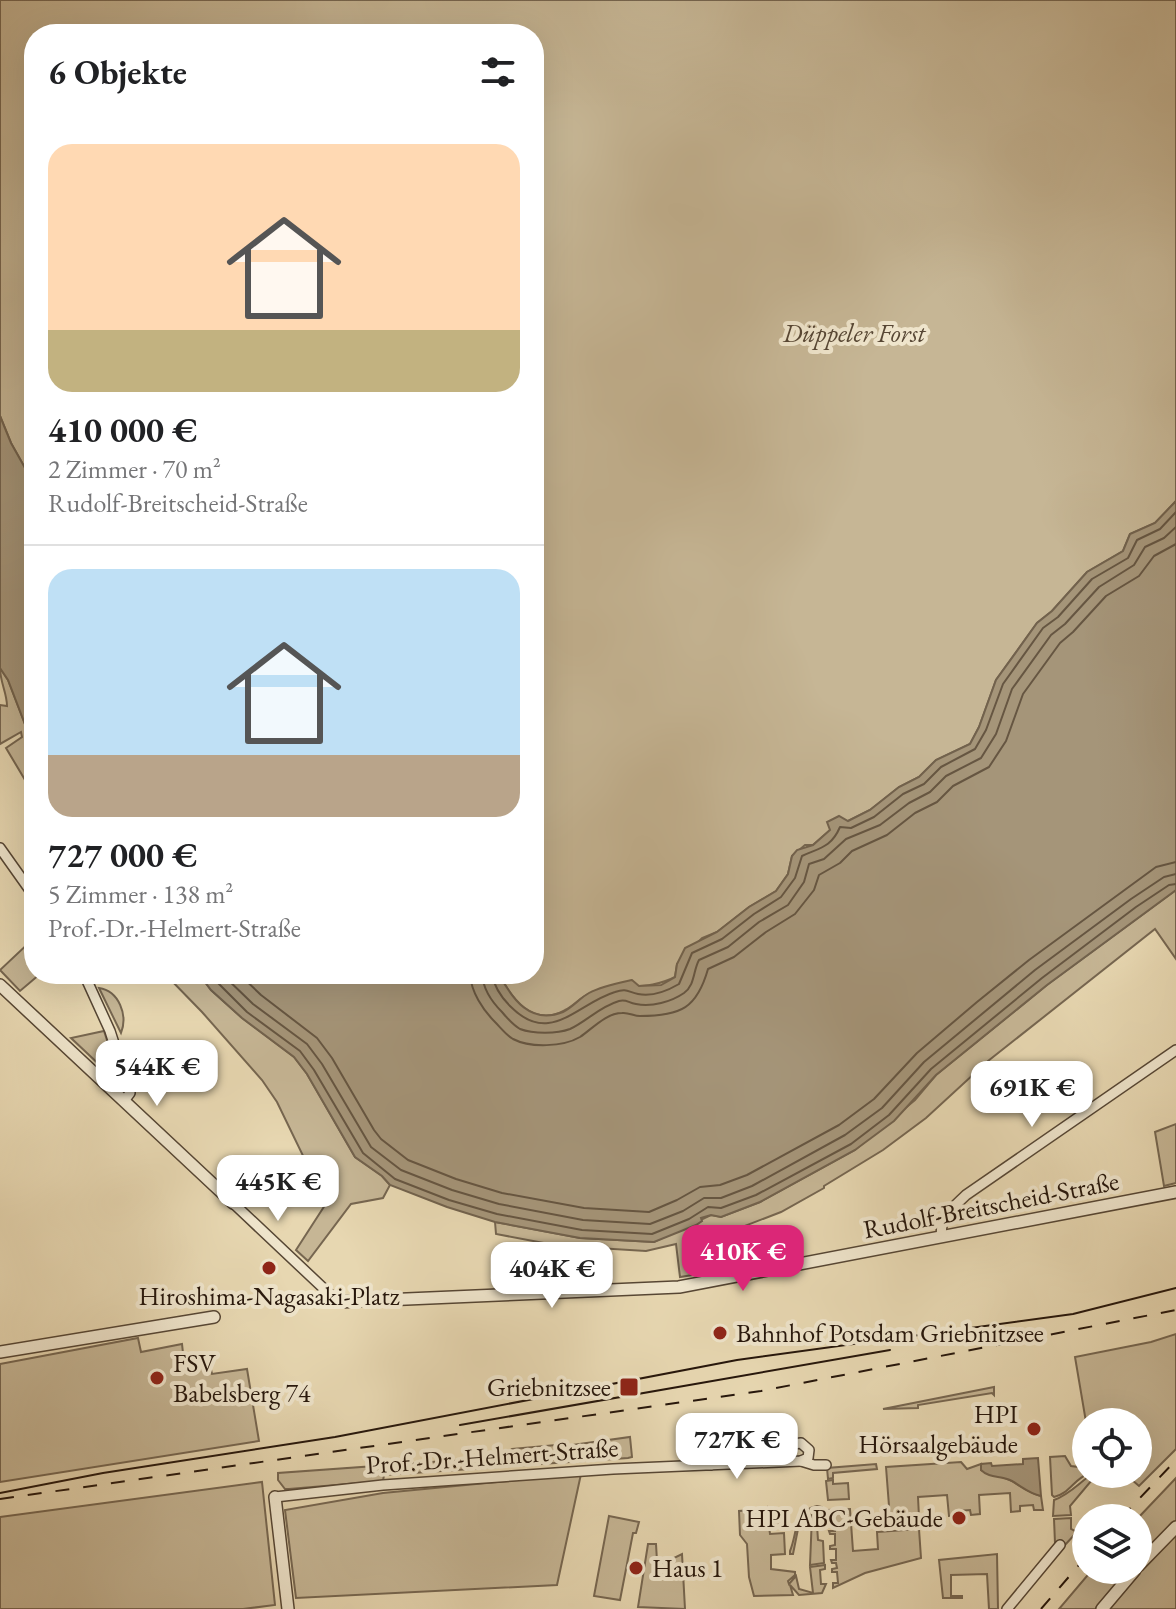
<!DOCTYPE html>
<html lang="de">
<meta charset="utf-8">
<style>
:root{--surface:#fff;--page:#f2f2f2;--text:#202124;--muted:#757577;--line:#e0e0e0;--accent:#db2777}
body{margin:0;font-family:"EB Garamond",serif;background:var(--page);color:var(--text);height:100vh;display:flex;flex-direction:column;font-size:30px;white-space:nowrap}
*{box-sizing:border-box;margin:0}
p{font-size:26px;color:var(--muted)}
.icon{flex:none;width:44px;height:44px;fill:none;stroke:currentColor;stroke-width:2;stroke-linecap:round;stroke-linejoin:round}
.map{position:relative;flex:1;overflow:hidden}
.side{position:absolute;left:24px;top:24px;width:520px;height:960px;display:flex;flex-direction:column;background:var(--surface);border-radius:32px;box-shadow:0 8px 32px #0002}
.side>*{flex:none}
.buttons{position:absolute;left:1072px;top:1408px;display:grid;gap:16px}
.buttons a{display:grid;place-items:center;width:80px;height:80px;border-radius:50%;background:var(--surface);box-shadow:0 8px 32px #0002;font-size:40px}
.price{position:absolute;translate:-50% -68px;padding:0 18px;border-radius:16px;background:#fff;color:#222;font-size:26px;line-height:52px;filter:drop-shadow(0 2px 4px #0008)}
.price::after{content:'';position:absolute;left:50%;top:48px;width:24px;height:18px;margin-left:-12px;background:inherit;clip-path:polygon(0 0,100% 0,50% 100%)}
.price.selected{background:var(--accent);color:#fff}
ul{padding:0;list-style:none}
li{display:grid;align-content:center;gap:16px;height:424px;padding:0 24px}
li+li{border-top:2px solid var(--line)}
li span{display:grid;place-items:center;height:248px;border-radius:24px;color:#555}
li>.icon{margin-inline-start:auto}
span .icon{width:144px;height:144px;fill:#fffc;stroke-width:1}
li b{font-size:34px}
h2{display:flex;justify-content:space-between;align-items:center;height:96px;padding:0 24px;font-size:34px}
.map>svg:first-child{display:block}
.green{fill:#c6b695;stroke:#766650;stroke-width:2}
.water{fill:#a59579;stroke:#72624d;stroke-width:2}
.lines{fill:none;stroke-linecap:round;stroke-linejoin:round}
.shore{stroke:#665642;stroke-width:2}
.minor-casing{stroke:#564634;stroke-width:12}
.tertiary-casing{stroke:#564634;stroke-width:14}
.minor{stroke:#efe5cc;stroke-width:9}
.tertiary{stroke:#efe5cc;stroke-width:11}
.tram{stroke:#26160b;stroke-width:2}
.rail{stroke:#26160b;stroke-width:2;stroke-dasharray:14 14;stroke-linecap:butt}
.poi-dot{fill:#8f2418;stroke:#efe5cc;stroke-width:3}
.labels{text-anchor:middle;stroke-width:8;stroke-linejoin:round;paint-order:stroke}
.park-label{font-size:26px;font-style:italic;fill:#564634;stroke:#efe5cc}
.street-label{font-size:26px;fill:#26160b;stroke:#efe5cc}
.poi-label{font-size:26px;fill:#26160b;stroke:#efe5cc;text-anchor:start}
</style>
<div class="map">
<svg width="1176" height="1609" viewBox="0 0 1176 1609">
<rect width="100%" height="100%" fill="#e7d7b1"/>
<filter id="stains"><feTurbulence type="fractalNoise" baseFrequency=".0025" numOctaves="4"/><feColorMatrix values="0 0 0 0 .2 0 0 0 0 .09 0 0 0 0 .02 0 0 0 .5 -.17"/></filter>
<radialGradient id="worn" r=".72"><stop offset=".6" stop-color="#630" stop-opacity="0"/><stop offset="1" stop-color="#630" stop-opacity=".3"/></radialGradient>
<g class="green">
<path d="M0,0H1176V501L1155,523L1130,534L1123,551L1087,572L1052,611L1037,623L996,680L979,727L970,744L936,760L919,777L899,787L870,810L830,830L813,845H805L792,856L788,874L776,891L749,907L717,932L702,938L677,964L675,977C649,991 618,983 591,993C581,996 574,1006 565,1010C533,1028 512,999 499,974H534V34H34V484L11,443L0,416Z"/>
<path d="M0,668L8,680L28,732L34,738V795L6,748L22,737L21,732L0,744V705L7,706C7,693 0,682 0,668Z"/>
<polygon points="1176,890 1176,959 1155,929 988,1061 926,1118 883,1150 824,1186 824,1188 781,1212 716,1237 724,1270 680,1277 676,1244 646,1251 581,1247 581,1250 496,1234 495,1222 580,1238 654,1242 711,1215 721,1217 760,1202 855,1150 915,1100 936,1075 1047,985"/>
<polygon points="34,938 34,974 40,974 20,991 0,970"/>
<polygon points="165,974 199,974 211,990 242,1018 294,1057 307,1074 355,1157 382,1176 390,1185 383,1198 351,1204 308,1261 296,1250 327,1202 325,1180 306,1162 277,1102 262,1080 202,1012"/>
<path d="M99,988C119,991 128,1015 121,1033Z"/>
<polygon points="104,1031 122,1086 71,1038"/>
<polygon points="1176,1124 1176,1183 1164,1186 1155,1132"/>
<polygon points="1176,1334 1176,1449 1139,1486 1125,1474 1138,1474 1138,1422 1086,1422 1075,1357 1151,1342"/>
<polygon points="138,1338 141,1352 182,1344 184,1362 209,1360 212,1374 247,1369 259,1441 0,1482 0,1364"/>
<polygon points="994,1387 994,1395 992,1393 918,1405 918,1408 883,1409"/>
<polygon points="630,1437 632,1457 628,1458 384,1475 383,1481 289,1489 285,1489 278,1480 278,1473 501,1457 512,1449 556,1445 558,1447"/>
<polygon points="793,1447 793,1459 732,1461 731,1456"/>
<path d="M1065,1456L1071,1466L1086,1468V1474H1088C1074,1479 1069,1494 1054,1497L1052,1495L1050,1457Z"/>
<path d="M961,1462L967,1469L981,1464V1470C991,1475 1002,1476 1012,1481C1023,1488 1029,1493 1041,1496L1043,1510H1034L1033,1505L1020,1506V1511L1011,1512L1010,1493L979,1495L980,1514L971,1515L970,1510L958,1511V1516H949L947,1495L918,1497L919,1517L890,1519L886,1467Z"/>
<polygon points="876,1464 877,1469 833,1473 833,1478 828,1479 827,1468"/>
<polygon points="581,1474 557,1585 296,1598 285,1510 383,1493"/>
<path d="M1092,1474H1097L1070,1506L1071,1515L1053,1516L1054,1500C1069,1495 1079,1483 1092,1474Z"/>
<polygon points="1176,1478 1176,1609 1059,1609 1092,1570 1138,1570 1138,1518"/>
<polygon points="833,1480 833,1484 848,1483 849,1499 828,1500 826,1481"/>
<polygon points="262,1482 275,1605 243,1609 0,1609 0,1517"/>
<path d="M817,1506L822,1507V1510L816,1511L818,1540L823,1541L824,1563L810,1565L812,1515L800,1519L793,1554H790V1551C798,1532 793,1511 817,1506Z"/>
<polygon points="768,1507 775,1508 784,1516 783,1524 769,1526 770,1534 784,1533 785,1554 771,1555 771,1569 795,1572 795,1575 788,1581 789,1584 796,1576 799,1589 813,1593 810,1567 825,1565 825,1569 820,1570 821,1584 826,1584 822,1593 799,1595 790,1585 793,1595 754,1596 749,1577 747,1544 740,1535 739,1511 768,1509"/>
<polygon points="850,1509 853,1551 878,1549 877,1532 919,1529 921,1558 865,1573 833,1588 833,1583 838,1583 837,1572 832,1572 832,1569 837,1568 836,1563 832,1563 831,1560 836,1560 836,1549 830,1549 830,1546 835,1545 835,1534 830,1534 829,1531 835,1531 834,1514 828,1513 828,1510"/>
<polygon points="609,1516 639,1522 636,1533 633,1533 620,1600 594,1596"/>
<polygon points="1071,1518 1071,1529 1077,1532 1064,1546 1055,1543 1054,1519"/>
<polygon points="648,1544 656,1544 657,1561 670,1560 682,1554 685,1609 638,1607"/>
<polygon points="997,1554 998,1609 989,1609 987,1574 951,1575 951,1596 962,1596 962,1598 943,1598 939,1560"/>
</g>
<g class="water">
<polygon points="0,416 11,443 34,484 34,738 28,732 8,680 0,668"/>
<path d="M1176,501V890L1047,985L936,1075L894,1121L855,1150L760,1202L721,1217L711,1215L701,1218L702,1221L696,1225L654,1242L580,1238L495,1222L447,1207L390,1185L382,1176L355,1157L307,1074L294,1057L242,1018L211,990L199,974H499C512,999 530,1025 563,1012C572,1008 580,998 589,993C602,986 618,983 632,980L639,986L661,985L675,977L677,964L685,948L717,932L749,907L776,891L788,874L792,856L797,850L813,845L830,830L827,822L839,816L848,821L870,810L899,787L919,777L936,760L970,744L979,727L996,680L1037,623L1052,611L1087,572L1123,551L1130,534L1155,523Z"/>
<path d="M1038,1458L1041,1496C1028,1493 1023,1487 1012,1481C1001,1475 990,1479 981,1470V1464L991,1463L992,1466L1023,1464V1459Z"/>
</g>
<g class="lines">
<g class="shore">
<polyline points="209,974 247,1012 300,1051 314,1070 363,1153 395,1179 449,1200 497,1214 582,1230 652,1234 689,1219 708,1207 721,1208 756,1195 851,1144 889,1115 931,1069 1042,978 1136,907 1169,885 1176,884"/>
<polyline points="222,974 253,1004 307,1044 322,1064 371,1147 401,1170 452,1190 499,1204 583,1220 650,1224 683,1211 704,1198 721,1198 752,1186 845,1135 882,1108 924,1062 1035,970 1131,899 1164,877 1176,874"/>
<polyline points="239,974 261,995 317,1038 332,1058 374,1130 381,1139 408,1160 456,1179 502,1193 584,1208 649,1212 677,1200 700,1187 720,1185 747,1175 839,1125 874,1099 917,1053 977,1002 1029,960 1156,867 1176,862"/>
<path d="M470,974C471,992 483,1010 495,1022C501,1028 506,1035 513,1039C530,1048 563,1047 580,1037C592,1029 606,1013 622,1013C628,1012 634,1016 640,1016C681,1016 697,1008 708,969L734,957L766,932L795,914L814,890L819,875L840,863L852,851L887,835L915,813L937,802L953,786L989,767L1006,741L1023,694L1060,643L1073,632L1106,596L1139,576L1154,556L1176,544"/>
<path d="M482,974C483,988 492,1002 502,1012C507,1018 513,1025 520,1029C533,1034 557,1034 570,1029C587,1021 599,1007 619,1001C627,999 628,1003 636,1004C652,1007 671,1002 684,993C695,985 693,971 699,960L728,947L759,922L788,905L804,882L809,864L824,859L846,839L880,825L909,803L930,792L946,776L981,758L996,734L1012,689L1051,635L1065,624L1099,587L1134,565L1145,547L1164,538L1176,527"/>
<path d="M492,974C494,986 502,998 510,1006C550,1047 576,1004 615,992C627,988 628,992 638,994C652,997 667,991 679,984L692,953L722,939L754,914L781,897L795,878L802,856C819,848 831,848 840,827L851,828L874,817L903,794L924,784L941,767L975,749L986,730L1003,684L1043,628L1058,617L1092,579L1128,558L1137,540L1160,529L1176,512"/>
</g>
<g class="minor-casing">
<g id="minor">
<polyline points="0,848 34,896"/>
<polyline points="84,974 110,1031 130,1093 124,1101"/>
<polyline points="233,1203 338,1302"/>
<path d="M942,1237C938,1218 954,1207 966,1195L1176,1050"/>
<polyline points="801,1461 814,1465 826,1465"/>
<polyline points="275,1497 383,1485 613,1469 801,1461 808,1458 809,1450 801,1443 727,1452 712,1465"/>
<polyline points="1007,1609 1060,1545"/>
</g>
</g>
<g class="tertiary-casing">
<g id="tertiary">
<polyline points="0,985 233,1203"/>
<polyline points="338,1302 679,1287 1176,1192"/>
<polyline points="0,1352 214,1317"/>
<polyline points="275,1497 288,1609"/>
<polyline points="1138,1566 1176,1527"/>
<polyline points="1102,1609 1135,1570"/>
</g>
</g>
<use href="#minor" class="minor"/>
<use href="#tertiary" class="tertiary"/>
<g class="tram">
<polyline points="460,1425 890,1350"/>
<polyline points="0,1493 103,1473 335,1437 737,1360 1073,1314 1176,1288"/>
</g>
<g class="rail">
<polyline points="0,1499 761,1391 1176,1310"/>
<polyline points="1121,1518 1176,1460"/>
<polyline points="1041,1609 1086,1557"/>
</g>
</g>
<g class="poi-dot">
<circle cx="269" cy="1268" r="8"/>
<circle cx="720" cy="1333" r="8"/>
<circle cx="157" cy="1378" r="8"/>
<rect x="619" y="1377" width="20" height="20" rx="4"/>
<circle cx="1034" cy="1429" r="8"/>
<circle cx="959" cy="1518" r="8"/>
<circle cx="636" cy="1568" r="8"/>
</g>
<g class="labels">
<g class="park-label">
<text x="854" y="342">Düppeler Forst</text>
</g>
<g class="street-label">
<text transform="translate(991 1205) rotate(-11)" y="9">Rudolf-Breitscheid-Straße</text>
<text transform="translate(492 1456) rotate(-4)" y="9">Prof.-Dr.-Helmert-Straße</text>
</g>
<g class="poi-label">
<text x="269" y="1305" text-anchor="middle">Hiroshima-Nagasaki-Platz</text>
<text x="736" y="1342">Bahnhof Potsdam Griebnitzsee</text>
<text x="173" y="1372">FSV<tspan x="173" dy="30">Babelsberg 74</tspan></text>
<text x="611" y="1396" text-anchor="end">Griebnitzsee</text>
<text x="1018" y="1423" text-anchor="end">HPI<tspan x="1018" dy="30">Hörsaalgebäude</tspan></text>
<text x="943" y="1527" text-anchor="end">HPI ABC-Gebäude</text>
<text x="652" y="1577">Haus 1</text>
</g>
</g>
<rect width="100%" height="100%" filter="url(#stains)"/>
<rect width="100%" height="100%" fill="url(#worn)"/>
</svg>
<div class="buttons">
<a><svg class="icon" aria-label="locate" viewBox="0 0 24 24"><circle cx="12" cy="12" r="6"/><path d="M12 2v4M12 18v4M2 12h4M18 12h4"/></svg></a>
<a><svg class="icon" aria-label="layers" viewBox="0 0 24 24"><path d="M12 4l9 5-9 5-9-5zM3 14l9 5 9-5"/></svg></a>
</div>
<b class="price" style="left:157px;top:1108px">544K €</b>
<b class="price" style="left:1032px;top:1129px">691K €</b>
<b class="price" style="left:278px;top:1223px">445K €</b>
<b class="price selected" style="left:743px;top:1293px">410K €</b>
<b class="price" style="left:552px;top:1310px">404K €</b>
<b class="price" style="left:737px;top:1481px">727K €</b>
<section class="side">
<h2>6 Objekte<svg class="icon" aria-label="filters" viewBox="0 0 24 24"><path d="M4 7h16M4 17h16"/><circle cx="9" cy="7" r="2"/><circle cx="15" cy="17" r="2"/></svg></h2>
<ul>
<li><span style="background:linear-gradient(#ffd9b3 75%,#c2b280 0)"><svg class="icon" aria-label="home" viewBox="0 0 24 24"><path d="M3 11l9-7 9 7M6 9v11h12V9"/></svg></span><div><b>410 000 €</b><p>2 Zimmer · 70 m²</p><p>Rudolf-Breitscheid-Straße</p></div></li>
<li><span style="background:linear-gradient(#bfe0f5 75%,#b9a48a 0)"><svg class="icon" aria-label="home" viewBox="0 0 24 24"><path d="M3 11l9-7 9 7M6 9v11h12V9"/></svg></span><div><b>727 000 €</b><p>5 Zimmer · 138 m²</p><p>Prof.-Dr.-Helmert-Straße</p></div></li>
</ul>
</section>
</div>
